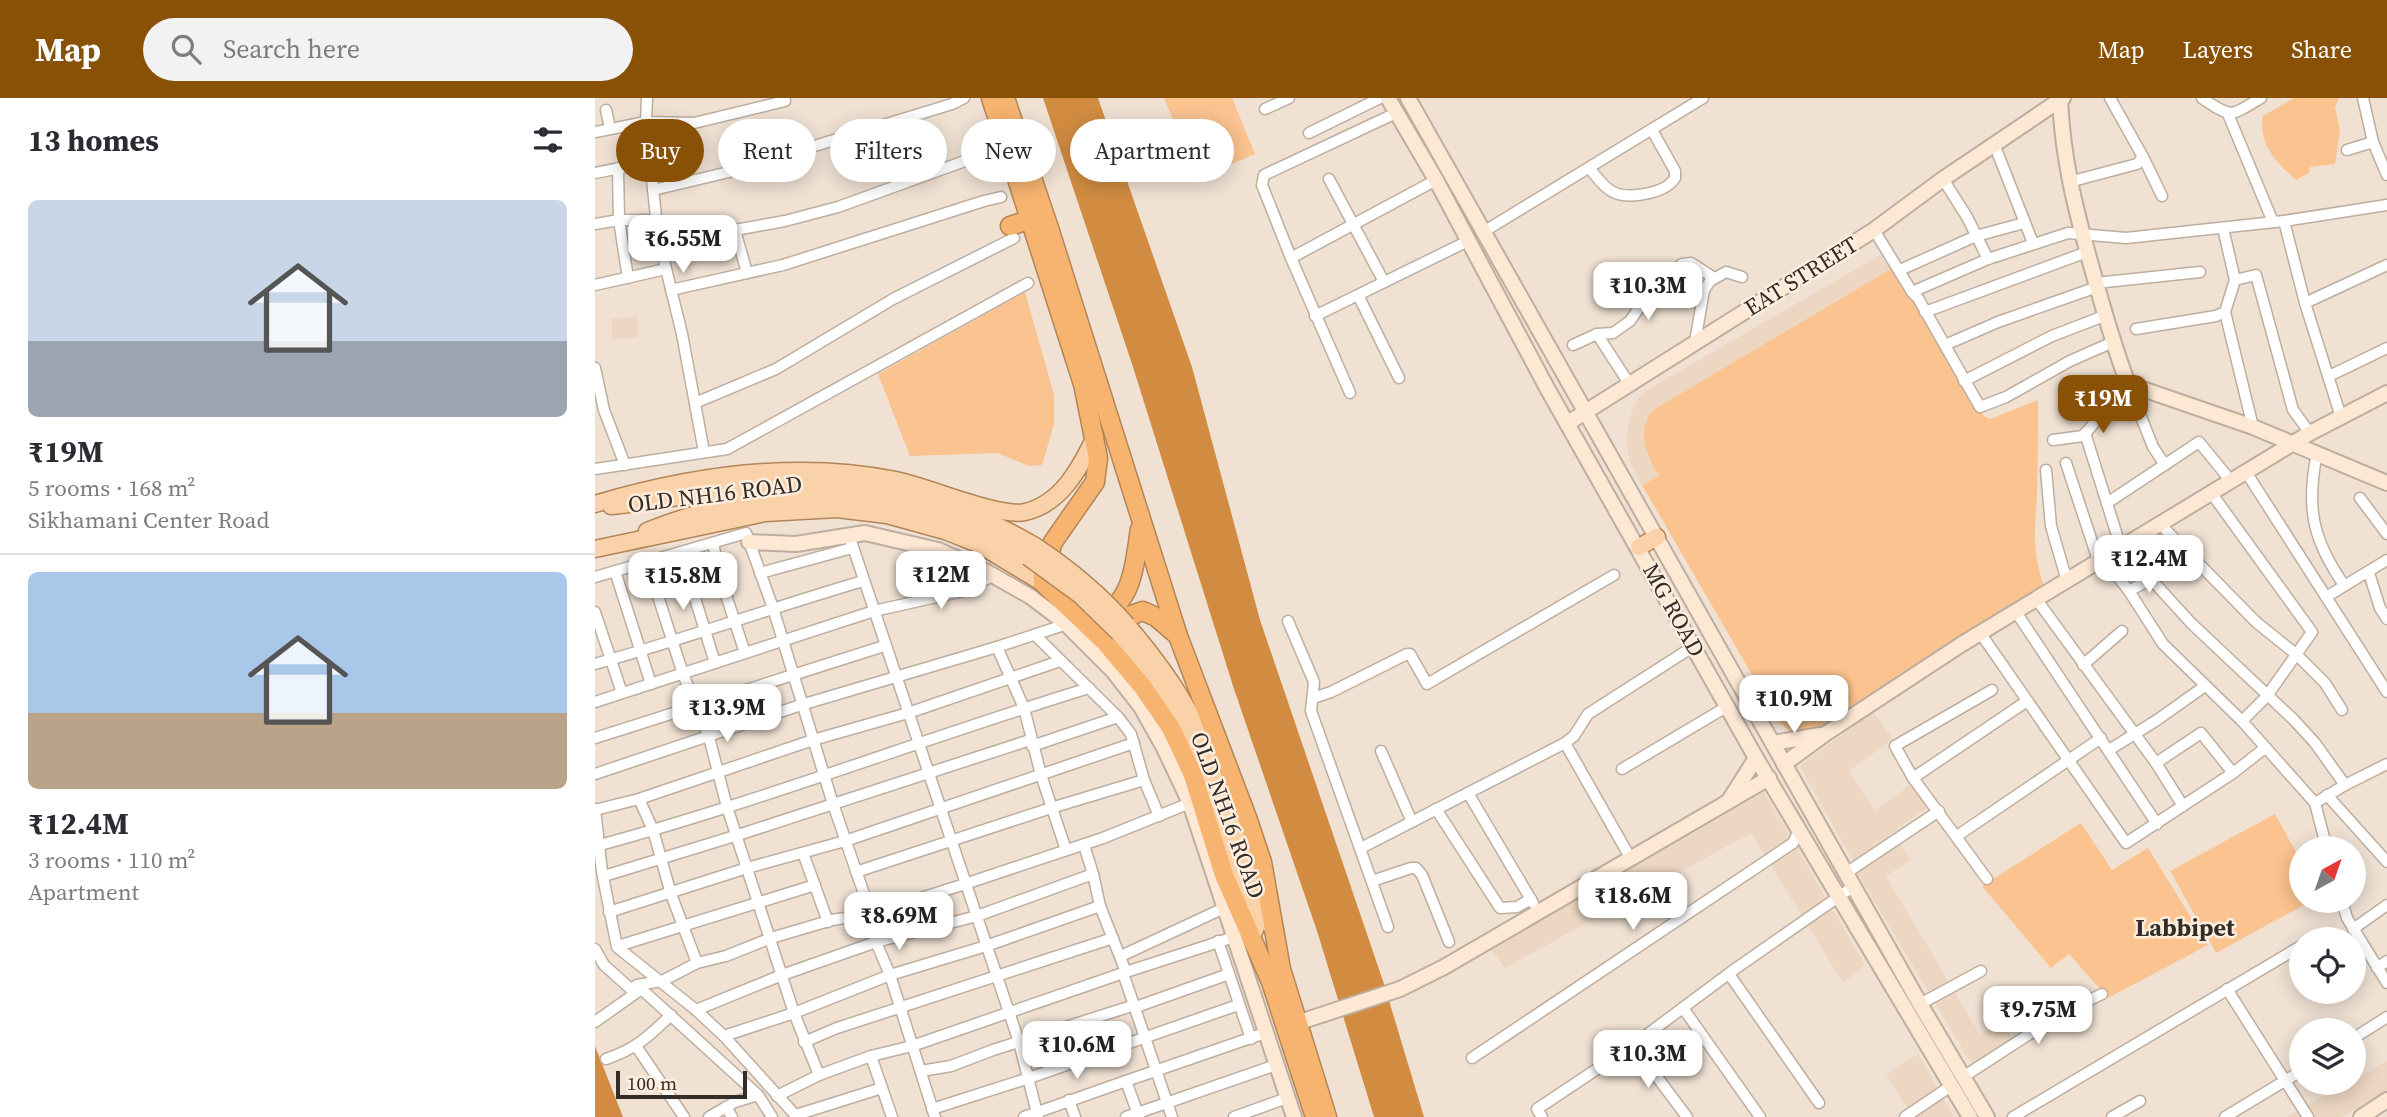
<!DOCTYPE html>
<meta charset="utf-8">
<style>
:root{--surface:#fff;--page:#f2f2f3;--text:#2b2b33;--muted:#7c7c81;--line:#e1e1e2;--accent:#895105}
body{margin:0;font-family:"Source Serif 4",serif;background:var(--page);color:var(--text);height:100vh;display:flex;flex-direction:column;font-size:26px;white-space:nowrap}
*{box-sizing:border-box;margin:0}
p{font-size:23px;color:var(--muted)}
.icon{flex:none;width:38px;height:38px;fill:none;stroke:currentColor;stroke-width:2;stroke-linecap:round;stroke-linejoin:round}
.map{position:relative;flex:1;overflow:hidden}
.side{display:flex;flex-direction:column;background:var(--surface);width:595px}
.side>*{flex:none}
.top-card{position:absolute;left:21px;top:21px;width:665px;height:63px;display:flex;gap:14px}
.needle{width:46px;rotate:40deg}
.fabs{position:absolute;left:1694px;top:738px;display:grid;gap:14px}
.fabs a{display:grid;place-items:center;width:77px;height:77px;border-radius:50%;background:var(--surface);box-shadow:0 4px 18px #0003;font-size:35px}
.scale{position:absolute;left:21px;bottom:18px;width:131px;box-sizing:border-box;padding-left:7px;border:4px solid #332d28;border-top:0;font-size:19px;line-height:24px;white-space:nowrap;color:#332d28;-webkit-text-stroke:5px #feeee0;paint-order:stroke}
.price{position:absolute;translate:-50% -60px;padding:0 16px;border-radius:14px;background:#fff;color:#222;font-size:23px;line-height:46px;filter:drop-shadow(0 2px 4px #0008)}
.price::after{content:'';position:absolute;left:50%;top:42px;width:21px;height:16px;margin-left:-10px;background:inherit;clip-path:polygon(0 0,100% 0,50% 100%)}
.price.selected{background:var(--accent);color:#fff}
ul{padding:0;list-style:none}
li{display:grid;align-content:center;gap:14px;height:371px;padding:0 28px}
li+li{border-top:2px solid var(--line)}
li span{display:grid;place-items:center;height:217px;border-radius:10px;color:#555}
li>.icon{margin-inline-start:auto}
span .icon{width:126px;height:126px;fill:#fffc;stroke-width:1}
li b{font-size:30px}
h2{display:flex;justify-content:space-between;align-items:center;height:84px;padding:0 28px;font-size:30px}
.tag{padding:0 24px;border-radius:32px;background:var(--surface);box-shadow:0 4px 18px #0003;font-size:24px;line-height:63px}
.tag.selected{background:var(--accent);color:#fff}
header{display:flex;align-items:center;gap:42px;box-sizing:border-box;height:98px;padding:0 35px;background:var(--accent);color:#fff}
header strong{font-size:33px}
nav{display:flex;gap:38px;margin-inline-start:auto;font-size:24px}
.search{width:490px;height:63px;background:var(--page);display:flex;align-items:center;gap:18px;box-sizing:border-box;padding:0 24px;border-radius:38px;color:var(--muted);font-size:26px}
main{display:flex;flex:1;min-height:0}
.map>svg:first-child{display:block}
.built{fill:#edd7c3}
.green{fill:#fac38f}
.water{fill:#d18c42}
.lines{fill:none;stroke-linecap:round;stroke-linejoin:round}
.street-casing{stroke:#bdaea0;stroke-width:13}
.secondary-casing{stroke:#bdaea0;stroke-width:18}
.primary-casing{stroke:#b28557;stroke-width:19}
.highway-casing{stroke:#b28557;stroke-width:21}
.street{stroke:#fff;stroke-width:10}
.secondary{stroke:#fde8d4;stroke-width:14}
.primary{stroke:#fad2a9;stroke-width:16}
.highway{stroke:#f7b470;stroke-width:18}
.primary-bridge-casing{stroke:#b28557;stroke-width:19;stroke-linecap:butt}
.primary-bridge{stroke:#fad2a9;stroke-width:16}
.labels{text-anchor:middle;stroke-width:5;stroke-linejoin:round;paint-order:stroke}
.street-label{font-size:23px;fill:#332d28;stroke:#feeee0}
.neighbourhood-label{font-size:24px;font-weight:bold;fill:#332d28;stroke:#feeee0}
</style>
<header>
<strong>Map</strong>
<div class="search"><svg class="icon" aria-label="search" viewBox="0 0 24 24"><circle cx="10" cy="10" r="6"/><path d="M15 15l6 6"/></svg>Search here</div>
<nav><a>Map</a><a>Layers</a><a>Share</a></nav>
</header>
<main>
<section class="side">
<h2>13 homes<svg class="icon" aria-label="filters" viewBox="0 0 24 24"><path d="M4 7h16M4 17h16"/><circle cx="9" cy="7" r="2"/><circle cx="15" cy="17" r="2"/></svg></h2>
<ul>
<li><span style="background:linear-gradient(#c9d6e8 65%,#9aa5b1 0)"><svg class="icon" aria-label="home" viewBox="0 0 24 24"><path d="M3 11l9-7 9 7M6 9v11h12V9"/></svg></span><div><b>₹19M</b><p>5 rooms · 168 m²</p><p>Sikhamani Center Road</p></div></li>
<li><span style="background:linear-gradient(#a9c7e8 65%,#b9a48a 0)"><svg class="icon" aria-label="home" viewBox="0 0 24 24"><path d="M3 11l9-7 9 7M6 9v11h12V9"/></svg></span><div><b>₹12.4M</b><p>3 rooms · 110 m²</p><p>Apartment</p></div></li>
</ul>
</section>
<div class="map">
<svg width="1792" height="1019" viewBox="0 0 1792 1019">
<rect width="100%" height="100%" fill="#f0e1d3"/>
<g class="built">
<polygon points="1292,153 1301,168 1058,312 1051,355 1064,378 1047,387 1035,365 1031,342 1037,312 1042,302 1049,294"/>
<polygon points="42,219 43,239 17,242 17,221"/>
<polygon points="1278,614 1298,641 1254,673 1280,713 1318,685 1335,708 1258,763 1206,670 1206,667"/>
<polygon points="1169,694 1270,867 1248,885 1156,735 910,870 896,852"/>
<polygon points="1303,744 1316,762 1291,778 1385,937 1407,924 1418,941 1378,968 1260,771"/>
<polygon points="1323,956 1359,1019 1318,1019 1291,976"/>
<polygon points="1792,963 1792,993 1747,1019 1691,1019 1752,985 1759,985 1759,982"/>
</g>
<g class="green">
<polygon points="569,0 637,0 660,56 603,80"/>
<path d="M1699,0H1744L1740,9L1745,32L1740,66L1715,69L1714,75L1701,82C1681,64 1663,46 1668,18Z"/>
<path d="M1301,168L1389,318L1395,321L1443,302C1443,333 1443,364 1442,395C1440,435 1436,451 1450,491L1221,631L1199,636L1185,625L1047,387L1064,378C1051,356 1041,335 1058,312Z"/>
<polygon points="430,194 459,297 459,326 447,367 434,368 402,355 315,358 283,276"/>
<polygon points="1680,716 1706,763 1706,803 1716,803 1621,855 1575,773"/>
<polygon points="1486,725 1517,772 1553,750 1613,847 1513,900 1474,856 1456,870 1387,788"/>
</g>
<g class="water">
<polygon points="448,0 503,0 597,269 665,522 789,886 829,1019 779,1019 722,833 638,588 538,269"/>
<polygon points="0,948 28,1019 0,1019"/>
</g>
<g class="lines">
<g class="street-casing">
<g id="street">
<polyline points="52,0 51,24 63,138 87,236 109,354"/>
<path d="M1607,0C1638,21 1635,18 1666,0"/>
<polyline points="1768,0 1778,44 1792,77"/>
<polyline points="670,11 694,0"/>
<polyline points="11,12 15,30"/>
<polyline points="1633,16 1678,124"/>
<polyline points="0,34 51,24 99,25 190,3 189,0"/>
<polyline points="714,35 785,0"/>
<polyline points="1399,46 1438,145"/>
<polyline points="1752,52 1778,44"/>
<polyline points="1548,59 1567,98"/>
<polyline points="23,70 24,122 33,180"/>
<path d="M994,70C1001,78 1009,90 1018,94C1034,102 1071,95 1080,80V73L1057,32"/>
<polyline points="0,75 55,64"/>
<polyline points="734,81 789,184"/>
<polyline points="1348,81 1372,119 1393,161"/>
<polyline points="1474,84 1542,66 1548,59 1515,0"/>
<polyline points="58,92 134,74 357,6 369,0"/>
<polyline points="1689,123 1710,205"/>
<polyline points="0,126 24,122 61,122"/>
<polyline points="1628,130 1640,182"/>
<polyline points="140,132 152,175"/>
<polyline points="1279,132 1317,194 1323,200 1385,309 1411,299 1475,263 1518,244"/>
<polyline points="888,134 1108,0"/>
<polyline points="67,153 140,132 190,123 243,109 392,55"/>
<polyline points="696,160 841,82"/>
<polyline points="1305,172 1381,138 1429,125"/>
<polyline points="1501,185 1605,174"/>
<polyline points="0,187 71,171"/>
<polyline points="76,192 188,167 389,103 406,99"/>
<polyline points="1317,194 1393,161 1473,135 1531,140 1689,123 1792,107"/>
<polyline points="763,197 804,280"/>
<polyline points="1330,214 1492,154"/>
<polyline points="1630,214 1658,329"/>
<polyline points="720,218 873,143"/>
<polyline points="1541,231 1621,218 1630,214 1640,182 1661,177 1698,312 1715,335"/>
<polyline points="1002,236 1035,287"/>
<polyline points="1100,244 1109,192 1115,183 1131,174 1147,179"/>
<polyline points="978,247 1002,236 1018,235 1035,223 1062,184 1087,166 1096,165 1119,180"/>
<polyline points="1350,247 1403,224 1502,189"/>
<polyline points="0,270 9,312 30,367"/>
<polyline points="1734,278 1792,250"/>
<polyline points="1369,283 1457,238 1509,218"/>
<polyline points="755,295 696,160 667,87 669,77 801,15"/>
<polyline points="100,305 181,271 298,201 419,140"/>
<polyline points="1746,319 1710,205 1792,167"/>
<polyline points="1490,335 1526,450"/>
<polyline points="1458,342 1488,338 1533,286 1558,349 1570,367"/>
<path d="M1722,355C1711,409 1717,441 1749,487"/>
<polyline points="1471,365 1502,459 1508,460 1534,493 1568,546 1647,623 1720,705 1732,751"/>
<polyline points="0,371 132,351 433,185"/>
<polyline points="1451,372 1456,428 1472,483"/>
<polyline points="1651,374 1792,594"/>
<polyline points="1617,396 1717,534 1672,598 1647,623"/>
<polyline points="1765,400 1792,436"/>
<polyline points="1512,405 1604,344 1636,383"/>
<polyline points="1565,426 1661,524 1702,557 1730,585 1747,612"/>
<polyline points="254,437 424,944 443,1019"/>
<polyline points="118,446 129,491 150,555"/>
<polyline points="86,455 120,565"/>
<polyline points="52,464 88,576 114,639 132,709 199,915 224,977"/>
<polyline points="20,473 56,586"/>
<polyline points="165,475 257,450"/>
<polyline points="1774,475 1785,510 1792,521"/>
<polyline points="0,479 151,435 178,510 238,706 276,816 281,844 295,877 340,1019"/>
<polyline points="1534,493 1556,481 1596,525 1699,622 1720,645 1750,687"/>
<polyline points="1731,499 1792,462"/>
<polyline points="1442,502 1561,665 1588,708"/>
<polyline points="0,514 27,595"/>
<polyline points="1421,514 1562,726"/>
<polyline points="693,523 719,584 716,613 793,829"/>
<polyline points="1386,536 1531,745 1638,675 1670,650"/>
<polyline points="440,537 523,619 536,636 549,682 564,718"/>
<polyline points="402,549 429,610 446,677 471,752"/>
<path d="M0,566C90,541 179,509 268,483"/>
<polyline points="1488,567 1527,533"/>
<polyline points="718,600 736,594 812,556 815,556 832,586 1019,477"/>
<polyline points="0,604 279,513 368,493 399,477"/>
<polyline points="0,640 289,548"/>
<polyline points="970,645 1036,761"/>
<polyline points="437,648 523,619"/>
<polyline points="1514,652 1562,622 1610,588"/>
<polyline points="786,653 817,724"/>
<polyline points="1561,665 1606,635 1638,675"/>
<polyline points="1027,671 1133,608"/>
<polyline points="0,676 206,607 402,549 472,526"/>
<polyline points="1318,680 1432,603"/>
<polyline points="873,695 938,805"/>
<polyline points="1732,697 1792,764"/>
<polyline points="44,701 58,732 76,796 102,865"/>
<polyline points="1720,705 1750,687 1792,666"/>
<polyline points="0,711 7,774 22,849 101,912 129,938 202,1019"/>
<polyline points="841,711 905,810 922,809 936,801"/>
<polyline points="0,712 44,701 218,642 313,615 465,563"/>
<polyline points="1362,738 1506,640"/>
<path d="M5,747C170,702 330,640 494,590"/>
<polyline points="489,747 498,776 505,808 531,874 528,875"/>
<polyline points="766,750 970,645 979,638 993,616 1099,548"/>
<polyline points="208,755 233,824"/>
<polyline points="261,774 456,710 549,682"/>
<polyline points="1251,775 1344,713"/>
<polyline points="9,778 143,737 435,642"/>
<polyline points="1392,781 1318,680 1300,648 1397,592"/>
<polyline points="777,783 816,770 821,770 827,777 854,844"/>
<polyline points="1747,803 1752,820 1792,885"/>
<polyline points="14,814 152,770 250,743 539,645"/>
<polyline points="1758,831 1792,807"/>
<polyline points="1717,842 1721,840"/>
<polyline points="623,843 656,941"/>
<polyline points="23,848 220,787"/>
<polyline points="0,851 9,867 37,892 42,887 163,997 177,1019"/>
<polyline points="526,858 629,810"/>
<polyline points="1782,870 1792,863"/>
<polyline points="531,874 639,839"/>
<polyline points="1134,876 1224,1005"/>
<polyline points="42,887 67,883 102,865 131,858 176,840 237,822 276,816 370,786 508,740 595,705"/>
<polyline points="1632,891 1713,1019"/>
<polyline points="1325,906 1386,873"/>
<polyline points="541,909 634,876"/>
<polyline points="1088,910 1165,1019"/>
<polyline points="101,912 187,877 281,844 382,818 498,776"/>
<polyline points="0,924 45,892"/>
<polyline points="129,938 199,915 295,877 391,848 505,808"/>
<polyline points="1759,940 1792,919"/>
<polyline points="209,944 242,930 518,840"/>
<polyline points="1038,947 1092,1019"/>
<polyline points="41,948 89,1019"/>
<polyline points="276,958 297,1019"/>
<polyline points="877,960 1198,745 1204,732"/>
<path d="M11,961C41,951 54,938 76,917"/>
<polyline points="326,973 356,968 398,952 540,907"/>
<polyline points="1368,979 1467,915 1507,896"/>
<polyline points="182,998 224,977 276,958 317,948 528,875 577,1019"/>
<polyline points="474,1002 480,1019"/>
<polyline points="131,1009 137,1019"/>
<polyline points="337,1011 434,980 643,907"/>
<polyline points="201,1017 287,990"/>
<polyline points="114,1019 140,1004 163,997"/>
<polyline points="429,1019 531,983"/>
<polyline points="531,1019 681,967"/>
<polyline points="544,1019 531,983 670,935"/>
<polyline points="639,1019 692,1000"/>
<polyline points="947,1019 942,1011 1038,947 1140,871 1259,788"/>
<polyline points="1310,1019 1356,988"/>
<polyline points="1418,1019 1706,848"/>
<polyline points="1517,1019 1545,1003"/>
<polyline points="1630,1019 1706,973"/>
</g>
</g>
<g class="secondary-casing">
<g id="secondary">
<polyline points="793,0 841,82 952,290 1161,660 1375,1019"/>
<polyline points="813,0 1325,906 1392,1019"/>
<path d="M1465,2C1468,63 1480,109 1496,167C1507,207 1518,246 1533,286L1658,329L1792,385"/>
<polyline points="973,325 1279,132 1348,81 1468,0"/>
<polyline points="154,444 201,446 270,435 343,452 392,474 436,499 469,524 518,573 546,609 568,648 595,705 699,1019"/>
<polyline points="1178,645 1225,637"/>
<polyline points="1189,666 1230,636 1367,546 1715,335 1792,295"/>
<polyline points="1135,701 1161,660"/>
<polyline points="702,925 805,891 849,869 1174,680"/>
<polyline points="1766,1019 1792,1002"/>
</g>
</g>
<g class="primary-casing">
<g id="primary">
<path d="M0,406C97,377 201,362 301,382C332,388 404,420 430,414C466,406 485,370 500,339"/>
<path d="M16,408C69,403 122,391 175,386C267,378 361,401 440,448"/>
<path d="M52,433C155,392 250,386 355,423C381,432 409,444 433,459"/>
<polyline points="1044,449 1062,439"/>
<polyline points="0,451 170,415 242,411 292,417 350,433 383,446 448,485"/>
<path d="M532,527C555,554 577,582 594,614C631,679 649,754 672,825"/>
<polyline points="524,535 574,602 606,666 660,832"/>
</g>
</g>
<g class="highway-casing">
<g id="highway">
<polyline points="396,0 488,286 503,360 500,384 458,444 448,475 448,485 510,544 547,588 576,630 598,677 629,777 676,884 720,1019"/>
<polyline points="410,0 454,130 583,538 653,722 667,764 686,871 732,1019"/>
<polyline points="415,128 436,121"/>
<path d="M505,518C539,504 540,462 545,431"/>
<polyline points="518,532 531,519 548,513 561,519 581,536"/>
</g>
</g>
<use href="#street" class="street"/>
<use href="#secondary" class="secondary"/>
<use href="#primary" class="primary"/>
<use href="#highway" class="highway"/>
<g class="primary-bridge-casing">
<g id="primary-bridge">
<path d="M440,448C475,471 505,496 532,527"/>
<polyline points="433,459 485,497 524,535"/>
</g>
</g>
<use href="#primary-bridge" class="primary-bridge"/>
</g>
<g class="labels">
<g class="street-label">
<text transform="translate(1206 178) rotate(-32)" y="8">EAT STREET</text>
<text transform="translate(120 396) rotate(-7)" y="8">OLD NH16 ROAD</text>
<text transform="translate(1079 512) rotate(61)" y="8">MG ROAD</text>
<text transform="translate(633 717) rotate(70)" y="8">OLD NH16 ROAD</text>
</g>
<g class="neighbourhood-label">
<text x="1590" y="838">Labbipet</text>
</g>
</g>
</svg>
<div class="fabs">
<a><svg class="needle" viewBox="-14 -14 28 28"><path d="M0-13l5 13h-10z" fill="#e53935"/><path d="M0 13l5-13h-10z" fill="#7c7c81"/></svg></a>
<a><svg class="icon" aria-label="locate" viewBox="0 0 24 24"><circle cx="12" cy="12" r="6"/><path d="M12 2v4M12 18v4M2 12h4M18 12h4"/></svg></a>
<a><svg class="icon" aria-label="layers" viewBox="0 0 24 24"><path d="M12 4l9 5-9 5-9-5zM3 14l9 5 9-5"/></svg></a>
</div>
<div class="scale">100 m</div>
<b class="price" style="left:88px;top:177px">₹6.55M</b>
<b class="price" style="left:1053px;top:224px">₹10.3M</b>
<b class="price selected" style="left:1508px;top:337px">₹19M</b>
<b class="price" style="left:1554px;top:497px">₹12.4M</b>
<b class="price" style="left:346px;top:513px">₹12M</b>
<b class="price" style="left:88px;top:514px">₹15.8M</b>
<b class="price" style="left:1199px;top:637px">₹10.9M</b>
<b class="price" style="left:132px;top:646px">₹13.9M</b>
<b class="price" style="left:1038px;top:834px">₹18.6M</b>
<b class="price" style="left:304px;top:854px">₹8.69M</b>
<b class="price" style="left:1443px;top:948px">₹9.75M</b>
<b class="price" style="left:482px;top:983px">₹10.6M</b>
<b class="price" style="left:1053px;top:992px">₹10.3M</b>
<div class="top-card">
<a class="tag selected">Buy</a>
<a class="tag">Rent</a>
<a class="tag">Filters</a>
<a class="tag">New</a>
<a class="tag">Apartment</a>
</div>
</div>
</main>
